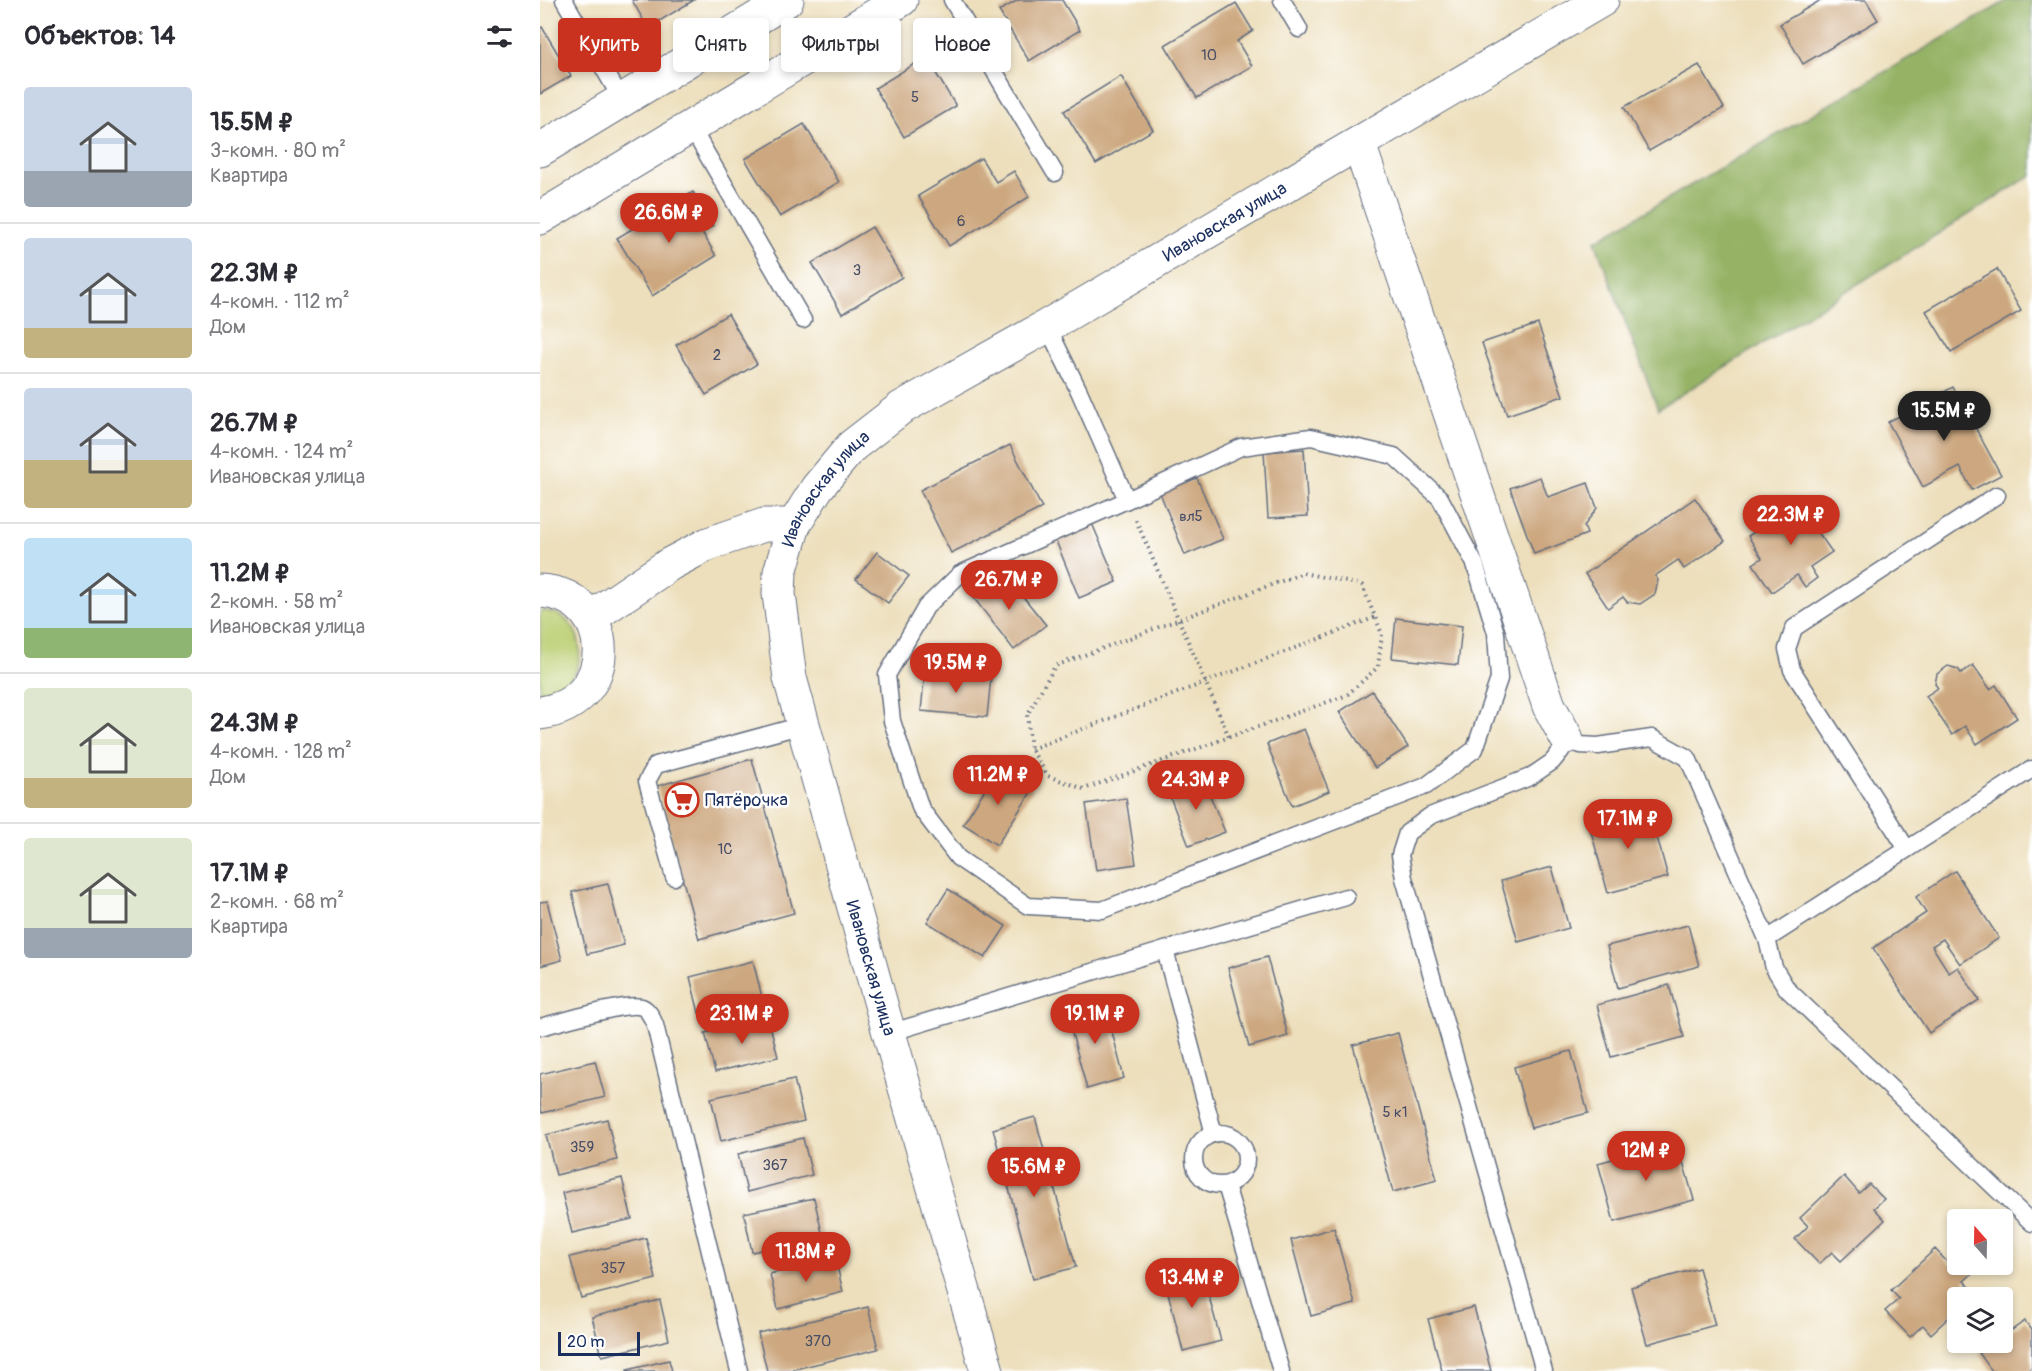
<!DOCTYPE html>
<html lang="ru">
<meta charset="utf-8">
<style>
:root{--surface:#fff;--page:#f2f2f3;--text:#2b2b33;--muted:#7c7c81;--line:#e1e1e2;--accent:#c8321e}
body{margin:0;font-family:Pangolin,sans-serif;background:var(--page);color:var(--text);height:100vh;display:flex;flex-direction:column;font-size:22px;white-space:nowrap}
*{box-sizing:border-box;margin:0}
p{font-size:20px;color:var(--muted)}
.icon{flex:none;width:33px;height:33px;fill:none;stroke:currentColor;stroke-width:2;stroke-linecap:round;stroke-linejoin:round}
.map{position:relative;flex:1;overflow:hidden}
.panel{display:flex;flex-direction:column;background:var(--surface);width:540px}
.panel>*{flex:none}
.top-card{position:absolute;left:18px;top:18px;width:570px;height:54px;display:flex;gap:12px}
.needle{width:39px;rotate:340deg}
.buttons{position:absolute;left:1407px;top:1209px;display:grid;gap:12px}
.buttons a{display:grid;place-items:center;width:66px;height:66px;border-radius:6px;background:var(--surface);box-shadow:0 3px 9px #0003;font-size:30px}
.scale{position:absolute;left:18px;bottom:15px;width:82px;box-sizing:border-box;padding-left:6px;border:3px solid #1b2f5e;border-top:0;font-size:16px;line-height:21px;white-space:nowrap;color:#1b2f5e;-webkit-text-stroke:4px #fff;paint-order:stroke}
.price{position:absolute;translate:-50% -51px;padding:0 14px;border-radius:21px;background:var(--accent);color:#fff;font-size:20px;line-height:39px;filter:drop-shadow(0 2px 3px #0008)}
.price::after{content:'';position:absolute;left:50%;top:36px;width:18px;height:14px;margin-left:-9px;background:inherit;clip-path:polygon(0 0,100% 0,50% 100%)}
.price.selected{background:#222;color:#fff}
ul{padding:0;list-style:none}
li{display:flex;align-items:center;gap:18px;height:150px;padding:0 24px}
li+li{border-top:2px solid var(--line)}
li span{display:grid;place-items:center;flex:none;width:168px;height:120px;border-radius:6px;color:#555}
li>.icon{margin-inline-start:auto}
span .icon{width:72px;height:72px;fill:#fffc;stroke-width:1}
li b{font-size:26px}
h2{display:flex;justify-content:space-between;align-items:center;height:72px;padding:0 24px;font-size:26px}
.tag{padding:0 21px;border-radius:6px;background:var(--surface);box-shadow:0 3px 9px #0003;font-size:21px;line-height:54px}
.tag.selected{background:var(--accent);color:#fff}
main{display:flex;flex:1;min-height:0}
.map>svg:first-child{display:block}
.green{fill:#bccf73;stroke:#6c7f68;stroke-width:1.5}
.forest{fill:#95b265;stroke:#587062;stroke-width:1.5}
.building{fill:#cca77f}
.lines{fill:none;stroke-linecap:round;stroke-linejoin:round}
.lane-casing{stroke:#646d7f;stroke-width:19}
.street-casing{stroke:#646d7f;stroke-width:35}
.path{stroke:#646d7f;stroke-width:4;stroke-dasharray:1.5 4.5;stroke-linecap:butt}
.lane{stroke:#fff;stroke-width:16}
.street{stroke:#fff;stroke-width:33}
.labels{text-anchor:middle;stroke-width:5;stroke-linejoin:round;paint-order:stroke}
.number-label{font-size:15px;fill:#474d66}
.street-label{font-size:18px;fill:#1b2f5e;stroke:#fff}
.poi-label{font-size:18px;fill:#1b2f5e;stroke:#fff;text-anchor:start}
</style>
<main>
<section class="panel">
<h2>Объектов: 14<svg class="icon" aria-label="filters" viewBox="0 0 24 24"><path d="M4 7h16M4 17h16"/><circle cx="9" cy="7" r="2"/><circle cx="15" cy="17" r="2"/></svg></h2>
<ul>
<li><span style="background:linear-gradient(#c9d6e8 70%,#9aa5b1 0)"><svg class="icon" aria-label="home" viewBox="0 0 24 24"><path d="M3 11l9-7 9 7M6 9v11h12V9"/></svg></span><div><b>15.5M ₽</b><p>3-комн. · 80 m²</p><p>Квартира</p></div></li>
<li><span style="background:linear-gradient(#c9d6e8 75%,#c2b280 0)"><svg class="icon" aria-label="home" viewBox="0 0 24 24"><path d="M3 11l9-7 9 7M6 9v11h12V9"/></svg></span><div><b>22.3M ₽</b><p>4-комн. · 112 m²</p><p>Дом</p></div></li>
<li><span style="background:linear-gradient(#c9d6e8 60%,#c2b280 0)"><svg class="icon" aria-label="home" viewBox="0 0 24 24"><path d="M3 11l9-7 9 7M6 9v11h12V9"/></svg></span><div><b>26.7M ₽</b><p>4-комн. · 124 m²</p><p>Ивановская улица</p></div></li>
<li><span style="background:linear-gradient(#bfe0f5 75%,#8fb573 0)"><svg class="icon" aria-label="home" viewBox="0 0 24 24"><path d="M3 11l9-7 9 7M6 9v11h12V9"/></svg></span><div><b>11.2M ₽</b><p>2-комн. · 58 m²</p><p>Ивановская улица</p></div></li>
<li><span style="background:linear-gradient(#dfe7d0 75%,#c2b280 0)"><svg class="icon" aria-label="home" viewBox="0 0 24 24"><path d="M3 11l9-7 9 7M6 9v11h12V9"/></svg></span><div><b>24.3M ₽</b><p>4-комн. · 128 m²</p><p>Дом</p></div></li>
<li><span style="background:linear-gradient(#dfe7d0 75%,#9aa5b1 0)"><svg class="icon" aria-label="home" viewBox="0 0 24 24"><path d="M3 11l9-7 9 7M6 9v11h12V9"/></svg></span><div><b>17.1M ₽</b><p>2-комн. · 68 m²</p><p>Квартира</p></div></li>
</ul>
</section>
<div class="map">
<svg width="1492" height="1371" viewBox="0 0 1492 1371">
<rect width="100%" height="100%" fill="#fff"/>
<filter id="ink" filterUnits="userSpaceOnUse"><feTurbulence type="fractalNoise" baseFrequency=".0167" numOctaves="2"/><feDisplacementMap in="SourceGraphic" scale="12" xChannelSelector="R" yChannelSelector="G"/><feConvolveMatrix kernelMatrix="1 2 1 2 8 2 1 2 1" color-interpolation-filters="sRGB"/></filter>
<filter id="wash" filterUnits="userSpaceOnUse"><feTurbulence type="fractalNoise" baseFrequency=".008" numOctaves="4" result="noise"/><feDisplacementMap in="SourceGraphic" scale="24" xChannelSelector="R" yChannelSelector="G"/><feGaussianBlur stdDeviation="1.35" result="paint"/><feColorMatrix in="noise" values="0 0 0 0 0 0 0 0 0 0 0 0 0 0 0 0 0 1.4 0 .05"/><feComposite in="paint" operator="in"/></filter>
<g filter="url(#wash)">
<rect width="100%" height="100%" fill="#eddfbc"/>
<path class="green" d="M0,611C52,610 54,692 0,693Z"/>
<polygon class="forest" points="1468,0 1492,0 1492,175 1118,409 1055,241"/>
<g id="blocks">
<g class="building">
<polygon points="92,0 154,0 108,28"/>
<polygon points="478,0 522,0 540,30 489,61 459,11"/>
<polygon points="1281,0 1326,0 1338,20 1263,64 1240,24"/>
<polygon points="696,3 713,31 697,41 712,66 657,98 625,45"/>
<polygon points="2,27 31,76 0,94 0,28"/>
<polygon points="386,57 416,106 364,137 335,88"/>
<polygon points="1159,65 1184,108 1109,151 1084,107"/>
<polygon points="581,76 613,130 556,164 524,111"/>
<polygon points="264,124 299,182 240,217 205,159"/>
<polygon points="441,158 456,182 474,171 489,197 409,246 378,196"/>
<polygon points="153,192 173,226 162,232 176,256 112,296 77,238"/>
<polygon points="332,227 362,277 302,314 272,263"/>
<polygon points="1457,269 1481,311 1411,352 1386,311"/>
<polygon points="188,314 217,364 166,395 136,345"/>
<polygon points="998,324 1023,396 967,415 942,343"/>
<polygon points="1413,387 1461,475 1432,490 1420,467 1383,487 1348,422"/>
<polygon points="470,445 502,508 411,553 380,490"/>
<polygon points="764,449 768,516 728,518 724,452"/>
<polygon points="1000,477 1008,497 1048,483 1057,508 1044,526 1047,534 994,554 970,488"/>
<polygon points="657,478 683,539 645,555 620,493"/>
<polygon points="1155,498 1185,541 1144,569 1138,560 1115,576 1118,580 1115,594 1100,604 1087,602 1083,597 1068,608 1045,574"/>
<polygon points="1267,500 1275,501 1281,507 1283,514 1282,522 1276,529 1292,552 1270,567 1277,578 1265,587 1257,575 1232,592 1213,564 1222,558 1208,536 1259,503"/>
<polygon points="551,521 577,582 539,598 514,536"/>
<polygon points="337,552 369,576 348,603 316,579"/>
<polygon points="464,573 506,625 474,650 433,597"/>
<polygon points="856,618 922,626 918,665 852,658"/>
<polygon points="1433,665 1450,689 1456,685 1477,718 1437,744 1425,726 1412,735 1386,696 1398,688 1395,684 1397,674 1408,666 1418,669 1421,673"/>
<polygon points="385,671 451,677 447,717 381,711"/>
<polygon points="832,691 868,747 835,768 799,712"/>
<polygon points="764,729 789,791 752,806 727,744"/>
<polygon points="212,759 254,913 159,939 117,786"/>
<polygon points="459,767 493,789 457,845 423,824"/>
<polygon points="662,776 685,832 649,846 627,789"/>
<polygon points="586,798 596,864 556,870 546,804"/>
<polygon points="1109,808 1128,877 1068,893 1049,824"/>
<polygon points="1012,867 1029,928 978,942 961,881"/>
<polygon points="1415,871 1459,938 1420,964 1403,939 1392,946 1409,973 1418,967 1439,1000 1389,1033 1333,948 1386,913 1376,897"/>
<polygon points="68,884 84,945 47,954 32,892"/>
<polygon points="408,889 466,926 445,958 387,922"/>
<polygon points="7,901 22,960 0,966 0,902"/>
<polygon points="1148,925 1159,966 1078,988 1067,946"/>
<polygon points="727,957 748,1036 709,1047 688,968"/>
<polygon points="213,961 222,997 159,1013 150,977"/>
<polygon points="1129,985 1144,1037 1071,1057 1057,1005"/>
<polygon points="564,1001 584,1078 547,1089 526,1011"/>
<polygon points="228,1017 238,1057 175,1072 165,1033"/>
<polygon points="858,1033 897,1180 853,1192 813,1045"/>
<polygon points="1031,1051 1048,1113 991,1128 974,1067"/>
<polygon points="55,1061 65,1097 2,1113 0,1104 0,1074"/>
<polygon points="254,1079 264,1121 181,1141 171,1098"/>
<polygon points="495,1117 536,1267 493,1279 453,1129"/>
<polygon points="67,1119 77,1160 16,1175 6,1135"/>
<polygon points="263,1138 272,1175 207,1192 198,1154"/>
<polygon points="1137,1141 1154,1200 1074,1222 1058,1163"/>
<polygon points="1304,1176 1319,1193 1329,1184 1344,1199 1334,1208 1345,1220 1301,1261 1292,1252 1279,1264 1255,1239 1268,1226 1260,1218"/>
<polygon points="82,1178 92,1219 32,1233 22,1193"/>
<polygon points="274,1198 283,1237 212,1252 204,1213"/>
<polygon points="794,1228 815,1304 771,1316 751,1240"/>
<polygon points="106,1238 116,1279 41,1298 30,1257"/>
<polygon points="1395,1249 1410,1265 1418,1258 1418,1264 1427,1264 1434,1272 1424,1281 1435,1292 1430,1298 1418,1298 1418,1309 1391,1334 1383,1325 1370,1337 1345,1311 1359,1299 1351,1290"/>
<polygon points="295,1257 303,1292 238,1309 230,1274"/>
<polygon points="661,1267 681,1341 643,1351 624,1277"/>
<polygon points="1159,1268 1175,1325 1107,1344 1091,1287"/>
<polygon points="120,1300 129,1340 62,1356 52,1317"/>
<polygon points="328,1307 338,1349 247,1371 227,1371 218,1333"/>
<polygon points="934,1307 951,1371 902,1371 888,1319"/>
<polygon points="1485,1321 1492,1330 1492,1367 1487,1371 1452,1371 1439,1353 1455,1342 1462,1342 1462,1337"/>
<polygon points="129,1360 132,1371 87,1371 87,1370"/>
</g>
</g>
</g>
<g filter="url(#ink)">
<use href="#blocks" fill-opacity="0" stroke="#646d7f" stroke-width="1.5"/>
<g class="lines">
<g class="lane-casing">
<g id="lane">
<polyline points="24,0 82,100"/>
<polyline points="412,0 515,173"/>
<polyline points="742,0 759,29"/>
<polyline points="151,127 263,320"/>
<polyline points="507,326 539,391 587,500"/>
<polygon points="771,437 854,456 900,498 935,564 956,633 959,679 935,749 886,786 562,910 488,906 418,858 381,809 352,721 347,675 386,607 420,574 587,500 701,447"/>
<polyline points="1367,849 1252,670 1247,649 1254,628 1457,495"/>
<polyline points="134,877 107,781 116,765 263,725"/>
<polyline points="1227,939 1492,769"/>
<polyline points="625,950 674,1134"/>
<path d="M0,1027C17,1023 89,1001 102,1007C109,1010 112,1018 115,1025L199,1371"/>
<polyline points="349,1033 625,950 806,897"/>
<circle cx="680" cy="1159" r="26"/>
<polyline points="686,1185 741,1371"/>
<polyline points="1004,1371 864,878 860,855 867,833 890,816 990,777 1012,762 1021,751 1026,737 1040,745 1058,746 1112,738 1148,758 1227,939 1234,968 1247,989 1492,1223"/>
</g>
</g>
<g class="street-casing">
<g id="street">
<polyline points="819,144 1009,706 1026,737"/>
<polyline points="0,150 247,0"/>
<polyline points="0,218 361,0"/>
<path d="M0,591C78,595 80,703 0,713"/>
<polyline points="50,618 130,564 168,544 224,525 254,525"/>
<path id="s1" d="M447,1371L349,1033L250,678L239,594L240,572L254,525L277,488L312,446L361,408L507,326L1062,0"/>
</g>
</g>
<g class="path">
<polyline points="596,520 689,737"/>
<polygon points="763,573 822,585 842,634 838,667 807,695 544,789 508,776 491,749 487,715 515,666"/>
<polyline points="491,749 836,617"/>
</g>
<use href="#lane" class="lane"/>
<use href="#street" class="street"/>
</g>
</g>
<defs>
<g id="supermarket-ring" transform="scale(1.725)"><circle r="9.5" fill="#fff" stroke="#c8321e" stroke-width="1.5"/><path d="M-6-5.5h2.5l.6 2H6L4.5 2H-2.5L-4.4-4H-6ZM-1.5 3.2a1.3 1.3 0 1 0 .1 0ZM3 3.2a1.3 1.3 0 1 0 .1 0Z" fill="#c8321e"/></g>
</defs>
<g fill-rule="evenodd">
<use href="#supermarket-ring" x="142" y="800"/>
</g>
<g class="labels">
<g class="number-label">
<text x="669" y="60">10</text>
<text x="375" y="102">5</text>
<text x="421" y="226">6</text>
<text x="317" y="275">3</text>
<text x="177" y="360">2</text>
<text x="651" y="521">вл5</text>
<text x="185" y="854">1С</text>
<text x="855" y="1117">5 к1</text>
<text x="42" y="1152">359</text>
<text x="235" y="1170">367</text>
<text x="73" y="1273">357</text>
<text x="278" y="1346">370</text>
</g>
<g class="street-label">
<text dy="6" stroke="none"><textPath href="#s1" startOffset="1410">Ивановская улица</textPath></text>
<text dy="6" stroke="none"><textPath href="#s1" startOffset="924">Ивановская улица</textPath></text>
<text transform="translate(331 968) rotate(74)" y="6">Ивановская улица</text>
</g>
<g class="poi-label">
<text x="165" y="806">Пятёрочка</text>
</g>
</g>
</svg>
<div class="buttons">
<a><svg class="needle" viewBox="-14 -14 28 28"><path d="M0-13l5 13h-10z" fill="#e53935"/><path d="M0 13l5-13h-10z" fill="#7c7c81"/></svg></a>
<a><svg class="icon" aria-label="layers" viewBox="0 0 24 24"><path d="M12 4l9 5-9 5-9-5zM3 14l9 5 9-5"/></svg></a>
</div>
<div class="scale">20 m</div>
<b class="price" style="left:129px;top:244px">26.6M ₽</b>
<b class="price selected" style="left:1404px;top:442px">15.5M ₽</b>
<b class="price" style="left:1251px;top:546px">22.3M ₽</b>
<b class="price" style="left:469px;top:611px">26.7M ₽</b>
<b class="price" style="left:416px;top:694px">19.5M ₽</b>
<b class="price" style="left:458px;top:806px">11.2M ₽</b>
<b class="price" style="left:656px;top:811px">24.3M ₽</b>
<b class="price" style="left:1088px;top:850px">17.1M ₽</b>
<b class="price" style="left:202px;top:1045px">23.1M ₽</b>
<b class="price" style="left:555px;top:1045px">19.1M ₽</b>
<b class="price" style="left:1106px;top:1182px">12M ₽</b>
<b class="price" style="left:494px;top:1198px">15.6M ₽</b>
<b class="price" style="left:266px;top:1283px">11.8M ₽</b>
<b class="price" style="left:652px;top:1309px">13.4M ₽</b>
<div class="top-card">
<a class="tag selected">Купить</a>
<a class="tag">Снять</a>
<a class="tag">Фильтры</a>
<a class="tag">Новое</a>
</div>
</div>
</main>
